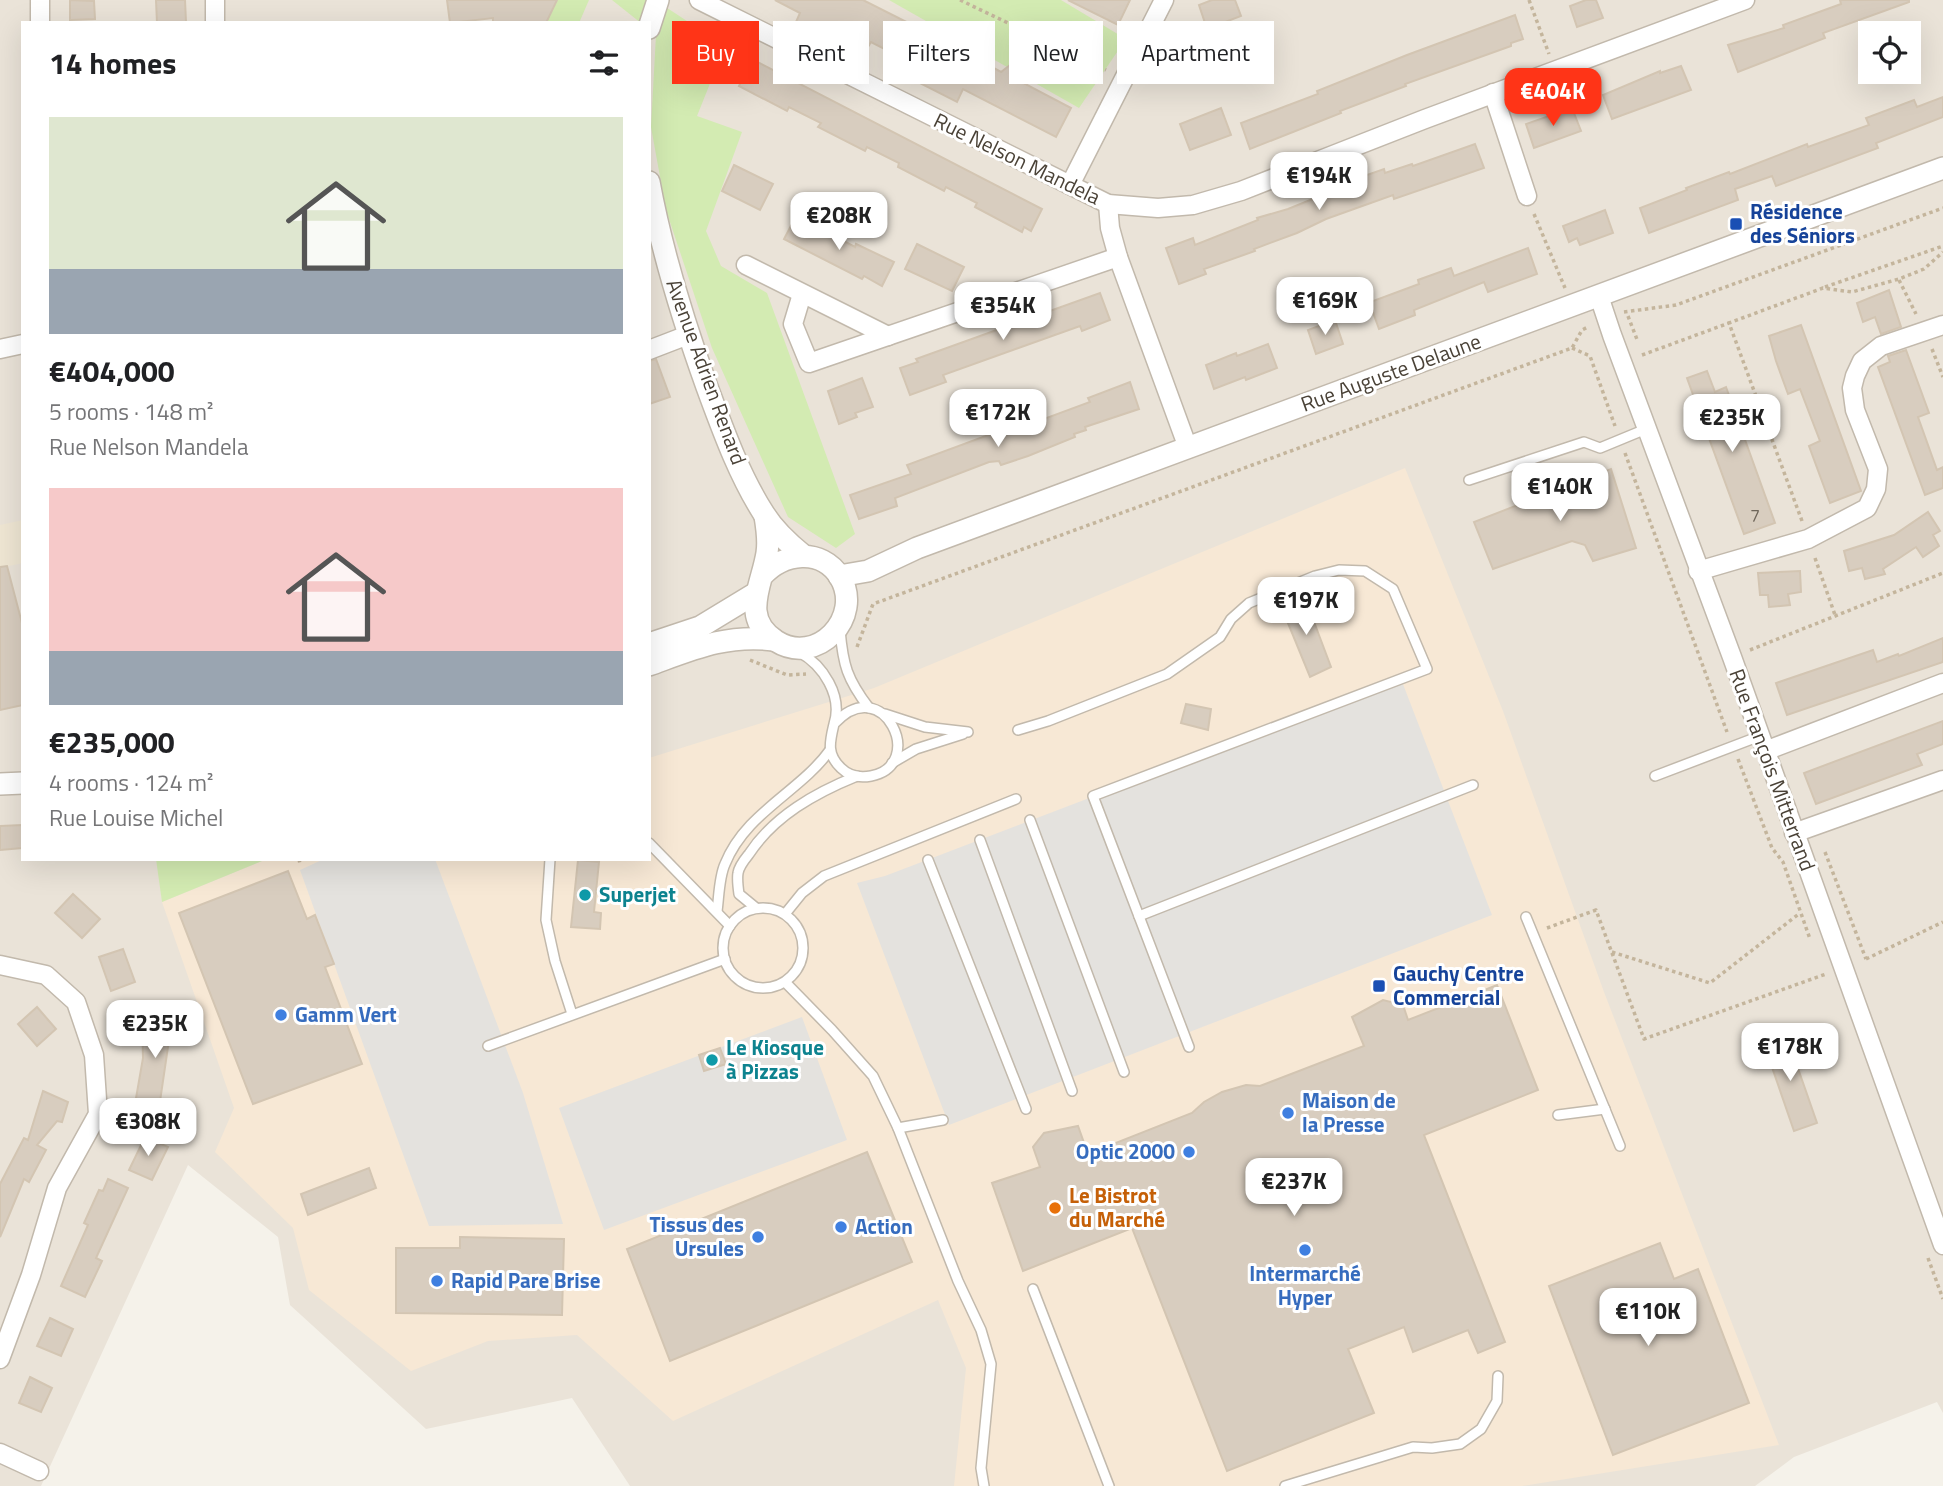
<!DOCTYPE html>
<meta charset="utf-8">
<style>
:root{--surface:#fff;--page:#f2f2f2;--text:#202124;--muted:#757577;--accent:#ff3417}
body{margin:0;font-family:"Titillium Web",sans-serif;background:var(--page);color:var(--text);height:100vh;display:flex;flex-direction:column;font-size:26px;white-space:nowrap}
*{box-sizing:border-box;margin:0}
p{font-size:23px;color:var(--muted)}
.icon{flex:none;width:38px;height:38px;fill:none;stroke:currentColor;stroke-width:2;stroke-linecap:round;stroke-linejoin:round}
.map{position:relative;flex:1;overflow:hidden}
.drawer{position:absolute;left:21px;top:21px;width:630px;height:840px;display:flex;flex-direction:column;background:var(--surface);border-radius:0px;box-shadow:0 7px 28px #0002}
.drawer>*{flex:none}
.banner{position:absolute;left:672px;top:21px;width:665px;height:63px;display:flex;gap:14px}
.buttons{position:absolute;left:1858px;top:21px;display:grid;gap:14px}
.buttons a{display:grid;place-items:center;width:63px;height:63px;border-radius:0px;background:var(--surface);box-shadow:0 7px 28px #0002;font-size:35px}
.price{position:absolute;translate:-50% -60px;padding:0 16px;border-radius:14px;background:#fff;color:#222;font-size:23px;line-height:46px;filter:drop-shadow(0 2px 4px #0008)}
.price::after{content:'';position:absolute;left:50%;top:42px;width:21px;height:16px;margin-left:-10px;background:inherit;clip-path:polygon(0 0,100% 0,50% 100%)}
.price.current{background:var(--accent);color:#fff}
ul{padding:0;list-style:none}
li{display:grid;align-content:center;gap:14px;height:371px;padding:0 28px}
li span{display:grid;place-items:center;height:217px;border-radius:0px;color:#555}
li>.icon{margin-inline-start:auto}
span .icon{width:126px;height:126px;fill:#fffc;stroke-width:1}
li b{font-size:30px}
h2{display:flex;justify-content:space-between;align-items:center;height:84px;padding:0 28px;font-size:30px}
.pill{padding:0 24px;border-radius:0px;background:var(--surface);box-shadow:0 7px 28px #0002;font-size:24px;line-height:63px}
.pill.current{background:var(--accent);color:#fff}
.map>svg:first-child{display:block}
.residential{fill:#eae3d8;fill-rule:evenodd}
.commercial{fill:#f7e8d5}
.education{fill:#efe6d3}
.green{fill:#d3ebb2}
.parking{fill:#e4e2de}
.building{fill:#d8cdbf;stroke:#d3c5b2;stroke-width:2}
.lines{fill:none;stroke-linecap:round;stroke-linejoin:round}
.service-casing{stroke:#c2b9ac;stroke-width:12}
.minor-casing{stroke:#c2b9ac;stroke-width:21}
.tertiary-casing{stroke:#c2b9ac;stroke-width:24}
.path{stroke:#c4b59c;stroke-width:3.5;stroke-dasharray:3.5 3.5;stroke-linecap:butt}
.service{stroke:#fff;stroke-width:9}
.minor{stroke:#fff;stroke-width:18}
.tertiary{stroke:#fff;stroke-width:21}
.transit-dot{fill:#1a4fb4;stroke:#fff;stroke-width:2.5}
.culture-dot{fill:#0f9aa8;stroke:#fff;stroke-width:2.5}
.shop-dot{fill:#3f7fe0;stroke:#fff;stroke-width:2.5}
.food-dot{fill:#e8710a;stroke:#fff;stroke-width:2.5}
.labels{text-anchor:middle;stroke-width:6;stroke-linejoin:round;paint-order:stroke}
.number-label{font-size:18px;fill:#6e6559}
.street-label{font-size:21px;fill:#4a4237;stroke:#fff}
.transit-label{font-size:21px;font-weight:bold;fill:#164399;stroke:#fff;text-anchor:start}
.culture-label{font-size:21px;font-weight:bold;fill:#0d838f;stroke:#fff;text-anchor:start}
.shop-label{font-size:21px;font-weight:bold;fill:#366cbe;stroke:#fff;text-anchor:start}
.food-label{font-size:21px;font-weight:bold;fill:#c56008;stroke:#fff;text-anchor:start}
</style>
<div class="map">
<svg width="1943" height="1486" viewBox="0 0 1943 1486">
<rect width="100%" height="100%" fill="#f5f2ea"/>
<path class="residential" d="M0,0H1943V1413L1937,1402L1794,1457L1755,1486H630L572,1398L426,1429L290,1305L278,1237L188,1165L41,1486H0ZM23,23H649V859H23ZM1871,33H1909V72H1871Z"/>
<polygon class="commercial" points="1405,468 1503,711 1604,992 1779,1445 1522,1486 954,1486 966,1368 938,1300 673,1421 577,1335 488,1341 411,1371 309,1290 293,1228 215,1152 234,1108 162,902 267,859 649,859 649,758 874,688"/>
<polygon class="education" points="23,520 23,563 0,568 0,525"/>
<g class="green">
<polygon points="557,0 589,0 579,23 544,23"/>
<polygon points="612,0 655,0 725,46 697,116 742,132 706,231 721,266 767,293 855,534 836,548 788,517 712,348 666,210 651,127 656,35"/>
<polygon points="889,0 1061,0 1126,39 1079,108"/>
<polygon points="156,859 267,859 162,902"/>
</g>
<g class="parking">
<polygon points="1401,679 1492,915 949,1125 857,883 885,876"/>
<polygon points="324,859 435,859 523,1093 563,1224 429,1226 300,870"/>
<polygon points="802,1017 847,1140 604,1230 559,1108"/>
</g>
<g class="building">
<polygon points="70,0 94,1 95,19 70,20"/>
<polygon points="156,0 185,0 186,22 157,23"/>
<polygon points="447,0 557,0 546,23 493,23 493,18 450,23"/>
<polygon points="775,0 863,0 980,59 979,60 1001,72 1014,62 1012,77 1071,108 1056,137 963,89 957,102 916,81 922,68 871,42 868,47 841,33 837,41 796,22 800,13"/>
<polygon points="1068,0 1130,0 1118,25"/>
<polygon points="1212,0 1235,0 1241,16 1207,29 1199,5"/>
<polygon points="1586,0 1596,0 1603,18 1577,27 1570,6"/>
<polygon points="1840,0 1909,0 1909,2 1823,33 1825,38 1738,72 1728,45 1784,28 1783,25 1841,4"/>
<polygon points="1515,15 1523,39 1511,43 1511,46 1405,84 1406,86 1340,111 1341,113 1250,149 1241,123 1318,94 1317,91 1407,55"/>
<polygon points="746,56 1042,209 1031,231 1024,227 1022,232 975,207 977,203 946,187 944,191 898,167 899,163 867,147 865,151 818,127 821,123 789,107 787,111 739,86 741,82 734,78"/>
<polygon points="1681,66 1691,90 1612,119 1603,95 1660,71 1660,73"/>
<polygon points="1943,97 1943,117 1876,143 1878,148 1776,186 1772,176 1735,189 1738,200 1649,233 1640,208 1687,190 1686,188 1729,172 1730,174 1807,144 1808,147 1869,125 1866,118 1914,100 1917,107"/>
<polygon points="1221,108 1231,135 1190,150 1180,124"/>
<polygon points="1572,108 1581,131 1534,148 1526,124"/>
<polygon points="1475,144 1484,168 1394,199 1393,195 1326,219 1297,233 1254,249 1255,251 1204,269 1206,274 1179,284 1166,248 1193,238 1195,245 1258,220 1257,218 1288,209 1365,178 1364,176 1384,169 1385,173 1412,164 1413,166"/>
<polygon points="734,165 773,184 760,210 722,191"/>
<polygon points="1605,210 1613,233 1580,245 1577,238 1569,242 1563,226"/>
<polygon points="796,216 855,247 856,244 894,262 882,286 864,276 862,279 784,239"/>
<polygon points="917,244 964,267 952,291 905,269"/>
<polygon points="1528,248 1537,274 1488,292 1484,282 1414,310 1415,315 1379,329 1370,304 1373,301 1419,284 1418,280 1451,268 1454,276"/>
<polygon points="1889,290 1901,327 1881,334 1875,317 1863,322 1857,303"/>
<polygon points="1100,293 1110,320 1082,331 1080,326 943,375 946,382 910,395 900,368 918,362 916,359"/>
<polygon points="1335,320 1343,344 1316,354 1308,330"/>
<polygon points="1801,325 1861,491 1830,503 1809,446 1820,441 1800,389 1788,394 1776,361 1769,336"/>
<polygon points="1268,344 1277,368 1246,380 1245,377 1214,389 1206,365 1236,353 1237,356"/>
<polygon points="1906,350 1929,413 1918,417 1937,470 1943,467 1943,488 1925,495 1878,367 1890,362 1888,356"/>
<polygon points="656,359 670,397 649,404 649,361"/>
<polygon points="1707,371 1715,392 1726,387 1775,523 1744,534 1687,378"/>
<polygon points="862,378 873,407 855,413 857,417 839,424 828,391"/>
<polygon points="1130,382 1139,409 1085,427 1086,430 1074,434 1075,437 1028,456 1001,465 999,461 989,462 895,498 897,506 859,519 850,495 911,474 907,465 991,434 993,439 1042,423 1041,420 1090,402 1088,398"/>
<polygon points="1611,469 1636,548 1593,561 1585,545 1572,541 1493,569 1474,522"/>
<polygon points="1928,512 1940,531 1933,535 1939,546 1923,557 1916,547 1883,569 1885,574 1865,579 1862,568 1849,571 1844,551 1894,535"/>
<polygon points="7,566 23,627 23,705 0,710 0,567"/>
<polygon points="1800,571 1801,592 1788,594 1790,605 1769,607 1768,595 1760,595 1758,573"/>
<polygon points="1305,598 1331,667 1310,677 1281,606"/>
<polygon points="1943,638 1943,662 1787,715 1776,683 1873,650 1877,662 1898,654 1899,656"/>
<polygon points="1186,704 1211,709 1208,730 1181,723"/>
<polygon points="1943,721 1943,744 1917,754 1922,765 1816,804 1804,773"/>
<polygon points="22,825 22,848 0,850 0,826"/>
<polygon points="578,860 599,862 594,912 601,913 600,929 571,927"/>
<polygon points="288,871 307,919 315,915 334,964 325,967 362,1064 253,1104 179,913"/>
<polygon points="73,894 100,919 82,938 55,913"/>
<polygon points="123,949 135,982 111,991 99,957"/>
<polygon points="1497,985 1538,1090 1424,1135 1505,1342 1478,1353 1468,1330 1413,1352 1404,1327 1348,1349 1374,1413 1227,1471 1132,1228 1023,1271 992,1183 1040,1167 1033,1147 1044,1133 1078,1126 1088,1154 1192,1113 1204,1102 1222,1092 1246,1085 1260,1086 1364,1046 1352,1017 1383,1000 1403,1005 1408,1020"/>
<polygon points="37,1007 56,1029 37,1046 18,1024"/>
<polygon points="142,1020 178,1020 178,1040 169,1040 159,1108 135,1104 143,1058"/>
<polygon points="1786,1034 1817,1123 1794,1131 1764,1044"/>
<polygon points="720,1048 726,1064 704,1071 699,1055"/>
<polygon points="43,1091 68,1102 62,1122 57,1121 37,1145 46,1150 29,1182 24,1179 0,1237 0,1184 24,1138 28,1140"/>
<polygon points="145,1137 168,1147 152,1180 129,1170"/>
<polygon points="867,1152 912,1262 670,1361 627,1249"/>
<polygon points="369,1168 376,1188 308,1215 301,1194"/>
<polygon points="108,1179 128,1188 96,1258 102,1261 85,1297 61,1286 88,1225 84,1223 99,1190 103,1191"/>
<polygon points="460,1237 564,1239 562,1315 396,1313 396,1248 460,1248"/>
<polygon points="1660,1243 1674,1279 1698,1269 1749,1403 1613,1455 1549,1286"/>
<polygon points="50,1318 73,1329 61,1356 37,1346"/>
<polygon points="30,1377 52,1388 41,1412 19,1403"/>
</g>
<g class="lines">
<g class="service-casing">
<g id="service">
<polyline points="1469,480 1584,442 1600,448 1646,429"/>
<path d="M840,630C843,665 847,679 869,708"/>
<path d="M799,652C823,665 843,696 834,724C830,741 826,754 841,768C849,776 860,778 871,776C928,765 883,671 835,723"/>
<polyline points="885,714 925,727 968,732"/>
<polyline points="1018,730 1048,721 1167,674 1220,637 1231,619 1249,603 1315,576 1339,570 1365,571 1393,589 1427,669 1093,796 1189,1047"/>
<polyline points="892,763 916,749 963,734"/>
<polyline points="1655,776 1760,736"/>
<polyline points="1030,820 1124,1072"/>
<polyline points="980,840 1072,1091"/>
<polyline points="649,843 730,926"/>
<polyline points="550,859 546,920 555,961 572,1014"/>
<polyline points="928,860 1026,1109"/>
<path d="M756,908L739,894C738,887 737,879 738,873C739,866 745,859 749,854C774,816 815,793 857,776"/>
<circle cx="763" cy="948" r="40"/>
<path d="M717,911C719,897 719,877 725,864C746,812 800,792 830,750"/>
<polyline points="785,914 802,893 824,876 1016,799"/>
<polyline points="1139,916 1473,785"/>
<polyline points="1526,917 1620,1146"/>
<polyline points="785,982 832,1030 873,1076 898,1128 958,1281 981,1330 991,1364 981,1468 984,1486"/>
<polyline points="488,1046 725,959"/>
<polyline points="1558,1115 1605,1109"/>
<polyline points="898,1128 943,1120"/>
<polyline points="1033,1289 1109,1486"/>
<polyline points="1285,1486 1413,1447 1432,1448 1460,1444 1481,1429 1497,1401 1498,1376"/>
</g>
</g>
<g class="minor-casing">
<g id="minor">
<polyline points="699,0 1108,204 1158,208 1193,205 1241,191 1425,119 1745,0"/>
<polyline points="40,23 40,0"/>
<polyline points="215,23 215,0"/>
<polyline points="1493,93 1527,196"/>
<polyline points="1070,185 1164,0"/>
<polyline points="1108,204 1110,228 1118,257 1188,448"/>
<polyline points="746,265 888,336"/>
<polyline points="802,294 793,324 809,363 1118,257"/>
<polyline points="1599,296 1612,335 1732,657 1943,1245"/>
<polyline points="0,349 23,344"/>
<polyline points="649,350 688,335"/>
<polyline points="1698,571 1808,539 1867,508 1876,489 1878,469 1855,410 1852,388 1855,376 1862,361 1881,346 1943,325"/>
<polyline points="1765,751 1943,683"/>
<polyline points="1794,833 1943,780"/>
<polyline points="0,965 46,975 76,1002 94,1055 98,1114 57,1188 31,1275 0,1359"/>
<polyline points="0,1453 39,1471"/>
</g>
</g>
<g class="tertiary-casing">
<g id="tertiary">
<polyline points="649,28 658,0"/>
<path d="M649,182C662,253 683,320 707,387C723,430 739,475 764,514C774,530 789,544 804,556"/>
<path d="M762,576C783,553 821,547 840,577C864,617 817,667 776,641C740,618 762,585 767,553C769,541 767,528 765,516"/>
<polyline points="839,576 868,571 917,548 1943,168"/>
<polyline points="649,644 700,627 756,593"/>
<path d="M649,665C693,649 726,634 774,640"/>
<polyline points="0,784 23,783"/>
</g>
</g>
<g class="path">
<polyline points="960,0 1106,70"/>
<polyline points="1529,0 1549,54"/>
<polyline points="1534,214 1565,288"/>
<polyline points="1899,280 1916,314"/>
<polyline points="1825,287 1943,246"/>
<polyline points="1624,312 1676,305 1943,208"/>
<polyline points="1628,316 1638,342"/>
<polyline points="1572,348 1590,356 1615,426"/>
<polyline points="1932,349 1943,377"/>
<polyline points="1642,355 1729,323"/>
<polyline points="1625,453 1727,732"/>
<polyline points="1802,521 1729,323 1823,288 1852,292 1899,279 1924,269 1943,252"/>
<polyline points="1815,558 1835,615"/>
<polyline points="857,647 873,604 1572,348 1582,330 1588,327"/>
<polyline points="1750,650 1943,573"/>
<polyline points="750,660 787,675 806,674"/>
<polyline points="1738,759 1772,848 1783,862 1810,939"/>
<polyline points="1825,852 1866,959"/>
<polyline points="299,859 300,864"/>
<polyline points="1547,928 1596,910 1644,1039 1826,974"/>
<polyline points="1612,952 1710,983 1800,913"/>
<polyline points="1866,959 1943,922"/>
<polyline points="1928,1258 1943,1299"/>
</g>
<use href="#service" class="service"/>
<use href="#minor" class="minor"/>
<use href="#tertiary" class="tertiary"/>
</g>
<g class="transit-dot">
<rect x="1729" y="217" width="14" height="14" rx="3.5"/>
<rect x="1372" y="979" width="14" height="14" rx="3.5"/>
</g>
<g class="culture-dot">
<circle cx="585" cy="895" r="7"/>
<circle cx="712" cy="1060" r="7"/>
</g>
<g class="shop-dot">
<circle cx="281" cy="1015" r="7"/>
<circle cx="1288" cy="1113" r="7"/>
<circle cx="1189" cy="1152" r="7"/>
<circle cx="841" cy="1227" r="7"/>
<circle cx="758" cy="1237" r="7"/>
<circle cx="1305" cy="1250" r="7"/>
<circle cx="437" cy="1281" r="7"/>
</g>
<circle class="food-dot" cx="1055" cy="1208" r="7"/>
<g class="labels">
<g class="number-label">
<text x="1755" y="522">7</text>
</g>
<g class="street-label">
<text transform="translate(1017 159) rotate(26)" y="7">Rue Nelson Mandela</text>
<text transform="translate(706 372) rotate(70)" y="7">Avenue Adrien Renard</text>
<text transform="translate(1391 373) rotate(-20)" y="7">Rue Auguste Delaune</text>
<text transform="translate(1772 770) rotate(70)" y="7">Rue François Mitterrand</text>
</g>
<g class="transit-label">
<text x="1750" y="219">Résidence<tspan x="1750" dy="24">des Séniors</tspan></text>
<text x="1393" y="981">Gauchy Centre<tspan x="1393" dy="24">Commercial</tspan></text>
</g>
<g class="culture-label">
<text x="599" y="902">Superjet</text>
<text x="726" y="1055">Le Kiosque<tspan x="726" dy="24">à Pizzas</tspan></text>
</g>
<g class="shop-label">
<text x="295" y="1022">Gamm Vert</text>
<text x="1302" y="1108">Maison de<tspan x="1302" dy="24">la Presse</tspan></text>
<text x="1175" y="1159" text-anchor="end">Optic 2000</text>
<text x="744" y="1232" text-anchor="end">Tissus des<tspan x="744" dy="24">Ursules</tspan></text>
<text x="855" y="1234">Action</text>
<text x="1305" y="1281" text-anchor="middle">Intermarché<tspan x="1305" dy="24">Hyper</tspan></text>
<text x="451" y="1288">Rapid Pare Brise</text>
</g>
<g class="food-label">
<text x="1069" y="1203">Le Bistrot<tspan x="1069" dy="24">du Marché</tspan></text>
</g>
</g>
</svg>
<div class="buttons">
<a><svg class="icon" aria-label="locate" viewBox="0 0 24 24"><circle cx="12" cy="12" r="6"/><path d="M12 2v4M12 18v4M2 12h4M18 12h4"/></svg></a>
</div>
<b class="price current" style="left:1553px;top:128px">€404K</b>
<b class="price" style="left:1319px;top:212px">€194K</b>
<b class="price" style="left:839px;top:252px">€208K</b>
<b class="price" style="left:1325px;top:337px">€169K</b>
<b class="price" style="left:1003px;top:342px">€354K</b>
<b class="price" style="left:998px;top:449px">€172K</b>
<b class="price" style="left:1732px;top:454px">€235K</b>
<b class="price" style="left:1560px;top:523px">€140K</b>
<b class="price" style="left:1306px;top:637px">€197K</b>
<b class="price" style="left:155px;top:1060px">€235K</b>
<b class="price" style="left:1790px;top:1083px">€178K</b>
<b class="price" style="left:148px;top:1158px">€308K</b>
<b class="price" style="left:1294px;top:1218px">€237K</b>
<b class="price" style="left:1648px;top:1348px">€110K</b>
<div class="banner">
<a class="pill current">Buy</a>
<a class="pill">Rent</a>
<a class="pill">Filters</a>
<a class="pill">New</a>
<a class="pill">Apartment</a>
</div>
<section class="drawer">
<h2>14 homes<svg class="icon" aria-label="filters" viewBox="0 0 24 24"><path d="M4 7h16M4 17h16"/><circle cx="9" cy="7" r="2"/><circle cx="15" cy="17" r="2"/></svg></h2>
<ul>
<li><span style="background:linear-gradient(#dfe7d0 70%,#9aa5b1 0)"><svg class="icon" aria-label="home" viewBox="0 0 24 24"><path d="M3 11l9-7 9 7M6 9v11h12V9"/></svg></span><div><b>€404,000</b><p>5 rooms · 148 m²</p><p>Rue Nelson Mandela</p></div></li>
<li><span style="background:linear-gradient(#f6c9c9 75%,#9aa5b1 0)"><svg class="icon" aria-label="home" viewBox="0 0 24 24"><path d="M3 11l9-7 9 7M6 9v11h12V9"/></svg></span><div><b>€235,000</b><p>4 rooms · 124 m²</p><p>Rue Louise Michel</p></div></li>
</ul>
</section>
</div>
